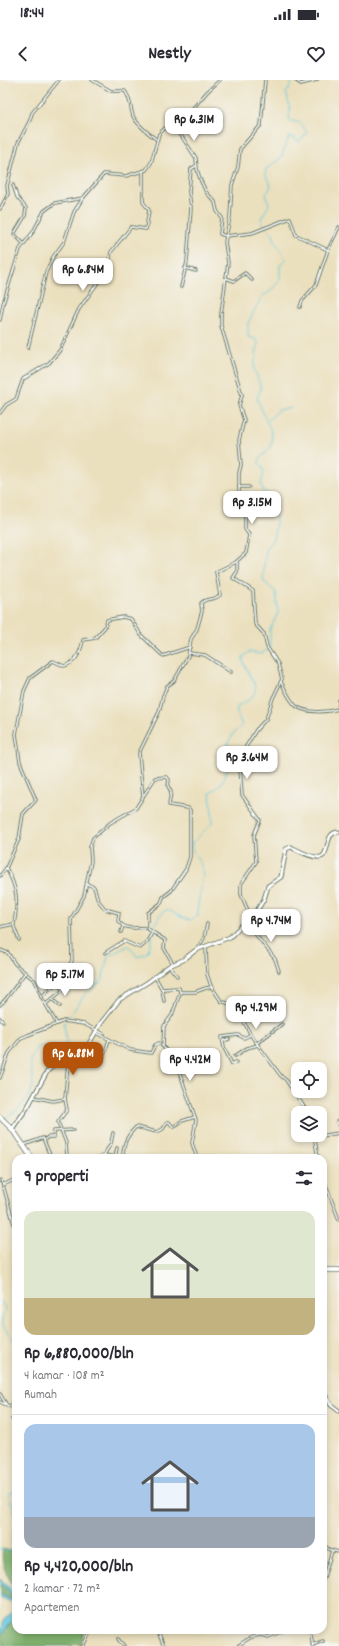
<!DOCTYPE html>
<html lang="id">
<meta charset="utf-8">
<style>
:root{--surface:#fff;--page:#f2f2f3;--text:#2b2b33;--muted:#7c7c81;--line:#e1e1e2;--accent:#b45309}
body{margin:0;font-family:Dekko,sans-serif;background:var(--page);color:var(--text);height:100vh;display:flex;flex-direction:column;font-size:15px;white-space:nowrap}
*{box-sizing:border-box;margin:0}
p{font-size:13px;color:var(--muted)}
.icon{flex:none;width:22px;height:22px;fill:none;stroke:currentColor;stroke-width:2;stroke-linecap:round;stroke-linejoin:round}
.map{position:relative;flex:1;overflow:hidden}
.side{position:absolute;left:12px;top:1074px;width:315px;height:480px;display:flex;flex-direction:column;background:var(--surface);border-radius:12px;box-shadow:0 2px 6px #0003}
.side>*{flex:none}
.controls{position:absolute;left:291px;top:982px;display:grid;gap:8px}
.controls a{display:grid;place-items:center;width:36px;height:36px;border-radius:8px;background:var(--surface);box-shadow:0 2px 6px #0003;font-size:20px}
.price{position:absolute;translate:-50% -34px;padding:0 9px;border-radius:8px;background:#fff;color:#222;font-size:13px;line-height:26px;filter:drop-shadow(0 1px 2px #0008)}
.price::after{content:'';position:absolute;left:50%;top:24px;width:12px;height:9px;margin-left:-6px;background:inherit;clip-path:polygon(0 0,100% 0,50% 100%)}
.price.on{background:var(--accent);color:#fff}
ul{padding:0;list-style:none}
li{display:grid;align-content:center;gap:8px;height:212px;padding:0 12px}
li+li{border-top:1px solid var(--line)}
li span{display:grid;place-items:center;height:124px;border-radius:12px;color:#555}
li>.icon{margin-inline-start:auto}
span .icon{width:72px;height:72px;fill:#fffc;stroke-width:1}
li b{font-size:17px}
h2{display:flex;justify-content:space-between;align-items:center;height:48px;padding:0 12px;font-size:17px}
.status{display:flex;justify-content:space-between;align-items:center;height:28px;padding:0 20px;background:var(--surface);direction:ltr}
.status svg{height:11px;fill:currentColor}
header{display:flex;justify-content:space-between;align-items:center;height:52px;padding:0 12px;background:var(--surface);font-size:18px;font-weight:800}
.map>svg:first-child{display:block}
.forest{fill:#7fb06c;stroke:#4f7650}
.water{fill:#5fc7db;stroke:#3f8288}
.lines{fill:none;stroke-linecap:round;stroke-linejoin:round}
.stream{stroke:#5fc7db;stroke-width:1}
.street-casing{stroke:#667664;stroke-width:3.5}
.secondary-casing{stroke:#667664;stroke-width:5}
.highway-casing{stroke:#667664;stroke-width:6}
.street{stroke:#fff;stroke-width:1.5}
.secondary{stroke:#fff;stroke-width:3}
.highway{stroke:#fff;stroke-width:4.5}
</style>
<div class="status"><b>18:44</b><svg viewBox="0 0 49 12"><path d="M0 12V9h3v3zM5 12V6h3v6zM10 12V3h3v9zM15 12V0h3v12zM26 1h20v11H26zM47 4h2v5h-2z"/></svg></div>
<header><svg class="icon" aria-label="back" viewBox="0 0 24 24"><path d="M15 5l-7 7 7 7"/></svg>Nestly<svg class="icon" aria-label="heart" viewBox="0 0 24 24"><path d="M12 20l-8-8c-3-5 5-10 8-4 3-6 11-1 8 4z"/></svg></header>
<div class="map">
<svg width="339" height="1566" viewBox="0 0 339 1566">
<rect width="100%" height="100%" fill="#f6f6f2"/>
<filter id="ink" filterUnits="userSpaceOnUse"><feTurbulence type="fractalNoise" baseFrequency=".025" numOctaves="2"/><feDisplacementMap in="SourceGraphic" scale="8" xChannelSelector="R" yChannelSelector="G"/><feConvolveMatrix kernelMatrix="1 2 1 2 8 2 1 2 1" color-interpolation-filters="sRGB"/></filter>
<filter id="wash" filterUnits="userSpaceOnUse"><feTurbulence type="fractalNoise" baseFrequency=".012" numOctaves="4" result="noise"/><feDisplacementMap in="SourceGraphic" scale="16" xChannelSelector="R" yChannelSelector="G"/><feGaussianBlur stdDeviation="0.9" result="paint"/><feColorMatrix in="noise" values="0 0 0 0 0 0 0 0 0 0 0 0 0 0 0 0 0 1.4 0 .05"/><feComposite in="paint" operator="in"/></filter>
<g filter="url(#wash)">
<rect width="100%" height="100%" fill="#ebe0be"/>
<g class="forest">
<path d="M3,1469L16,1473V1509C7,1497 0,1483 3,1469Z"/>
<polygon points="0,1504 6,1508 15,1521 0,1514"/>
<polygon points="16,1537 16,1550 84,1550 81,1565 75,1563 73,1566 4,1566 0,1556"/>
</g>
<g class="water">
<path d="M0,1499C9,1505 16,1514 16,1525L0,1518V1514L15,1521L6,1508L0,1504Z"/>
<path d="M16,1528V1537L0,1556C0,1543 7,1537 16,1528Z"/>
</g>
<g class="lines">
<g class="stream">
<polyline points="267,341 279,330 291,328"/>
<path d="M4,1039L19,1029L30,1015L33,1005L30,980L37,967L54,965L59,967L67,963L64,944L86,913L102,901L108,876L128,866L132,869L137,877L147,873C154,859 151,840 166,830C178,832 187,847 198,835C196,820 205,804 202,788C200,778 190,774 192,763L213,742L210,713L220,705L225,697L231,678L227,668L228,663L233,654L242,645L237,633V627C241,623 247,622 251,618C264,604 242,592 243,577L249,572L261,574L270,568V550L278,533L276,512L264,502L263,498L266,468L273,459L276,444L275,420L264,411L261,406L264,391L259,383L260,378L270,369L272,361L271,351L257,319L261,308L254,288L258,262L255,259L248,257V243L262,216L271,211L280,199V185L286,180C281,172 277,166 274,157C271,150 263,147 261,138L269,125L266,115L271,106L265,94L266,89L281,78L289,57H293L299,62L307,53L301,43L291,41L289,38L290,29L286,12L290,8L292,0"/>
<path d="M0,1221L5,1227C5,1232 3,1235 2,1239C1,1246 12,1258 16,1264"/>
<polyline points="16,1411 8,1414 16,1436"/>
<polyline points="0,1469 7,1472 10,1471 13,1467 12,1456 16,1453"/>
</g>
</g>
</g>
<g filter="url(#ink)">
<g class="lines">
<g class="street-casing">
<g id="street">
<path d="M92,0L111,11H125C131,19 130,27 133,36C137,45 148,53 156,59"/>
<polyline points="295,0 301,4 317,0"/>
<polyline points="174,50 207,12 220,0"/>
<polyline points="13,105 17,117 26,128 25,136 14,154 23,163"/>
<polyline points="0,129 8,114 7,106 18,63 30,40 32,33 59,0"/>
<polyline points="328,170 339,147"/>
<polyline points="185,188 196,191"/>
<polyline points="226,198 221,234 221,246 242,315 239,325 244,340 239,360 241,385 239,393 239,414 245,425 245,449 249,455 246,473 237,481 237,492 233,498 253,511 255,544 264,554 267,567 278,584 282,599 273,618 266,639 256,650 244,670 240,688 242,715 260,740 254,755 256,782 241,804 241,814 251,838 253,851 275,879 279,891"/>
<polyline points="252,200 245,193 234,201 226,198 228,183 225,162 230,137 232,105 238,87 240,69 261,45 265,0"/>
<polyline points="181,207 187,182 191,128 189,111 191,89 196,86"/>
<polyline points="0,240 3,224 20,169 33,152 44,131 55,123 83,118 104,94 126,96 146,90 151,83 159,54 165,48 172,48 182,57 196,78 197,89 200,99 206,112 215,122 217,131 222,138 220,154 226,156 252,153 290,138 296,155 328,170 316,205 302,221 300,227"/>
<polyline points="28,268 46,192 53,177 64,162 74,132 83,118"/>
<polyline points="0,333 6,325 16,319 23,299 49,283 60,270 79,229 99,201 109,183 111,172 131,147 146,149 149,130 143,122 143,91"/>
<polyline points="239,407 249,407"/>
<polyline points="189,573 205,575 231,592"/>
<path d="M281,602C285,609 290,621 296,626C307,634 327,632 339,629"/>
<polyline points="339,620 339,628"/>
<polyline points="144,715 155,698 167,697 169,700 168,706 171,712 169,725 188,728 190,730 190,777 186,789 171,811 163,817 161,823 148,833 148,849"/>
<path d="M0,796L6,788L19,759L23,734L36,720L20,682L16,654L24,611L30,598L53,581L64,586C76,583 81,571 83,560L95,558L105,547L107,540L123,537L131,539L141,555L163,576L190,567"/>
<path d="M87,804L94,807L98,820L105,829L119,833L118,841C128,853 140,845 148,849C153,852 160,857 165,860L164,868L173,884"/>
<polyline points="13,844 19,860"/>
<path d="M0,847L14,844C18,822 18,808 6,788"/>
<polyline points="121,852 123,846"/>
<polyline points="206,868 207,894 211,906 221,921 233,925 238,931 252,957 281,996 286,1000 308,1033"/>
<polyline points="197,869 204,858 207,844"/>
<polyline points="0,870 8,873 15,884 35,901 42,918 57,944"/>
<polyline points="105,873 124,861 140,868 146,863 152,853"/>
<polyline points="169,886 177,896"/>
<polyline points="155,897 162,909 179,908 180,912 195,912 206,908 213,907"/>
<polyline points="162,909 164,921"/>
<path d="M41,917L54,905L72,881L71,839L84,816L91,781L90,767L93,758L110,743L136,728L143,717L139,673L159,632L163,616L167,606L174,601L188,576L191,559L197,549L202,531L201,523C206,517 215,521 220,515L216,492L236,482"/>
<polyline points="52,919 60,926"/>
<polyline points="46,924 63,910 56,902"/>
<path d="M0,925C11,915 16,904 25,893"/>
<polyline points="0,938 3,942"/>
<path d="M97,953L130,970L151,973L155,965L159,963C167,969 169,977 176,982L196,1040L192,1063L197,1078"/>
<polyline points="223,961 229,959"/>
<polyline points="257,963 282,944"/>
<polyline points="163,966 164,946 172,935 180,913"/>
<polyline points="235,976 247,968 258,965"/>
<polyline points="66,979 68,982 65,1019 67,1030 58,1042 66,1063 67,1078"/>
<polyline points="102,981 109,960"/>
<polyline points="236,982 232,984 224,968 222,957 238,955 244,958 250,955"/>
<polyline points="167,991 179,989"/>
<polyline points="0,998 9,973 21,958 28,955 64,941 84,944 104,954"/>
<polyline points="34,1017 53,1021 65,1019"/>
<polyline points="337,1041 339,1047"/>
<polyline points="314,1055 318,1078"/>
<polyline points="315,1057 339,1053"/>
<polyline points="44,1060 48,1057 54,1057 54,1051 74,1050"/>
<polyline points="24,1065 43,1058 51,1078"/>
<polyline points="104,1075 111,1063 113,1053"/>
<polyline points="115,1077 117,1068"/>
<polyline points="99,1078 104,1075 119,1078"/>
<path d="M123,1078C123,1064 126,1057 136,1047L157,1052L163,1049L167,1042H169L173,1047L182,1041L195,1037"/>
<polyline points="323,1097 339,1140"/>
<polyline points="16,1099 3,1105 16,1151"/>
<polyline points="1,1100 3,1105"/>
<polyline points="0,1314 6,1324"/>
<polyline points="0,1322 16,1329"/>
<polyline points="10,1326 16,1321"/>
<polyline points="12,1339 16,1344"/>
<polyline points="323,1465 330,1470 339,1472"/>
<polyline points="323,1500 332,1471"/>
<polyline points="157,1550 164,1566"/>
<polyline points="255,1550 257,1555"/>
<polyline points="310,1550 313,1566"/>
<polyline points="118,1559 124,1566"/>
<polyline points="312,1565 323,1561"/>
<polyline points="83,1566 91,1550"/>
<path d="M238,1566C247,1559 257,1552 268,1557L285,1550"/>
</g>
</g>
<g class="secondary-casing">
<g id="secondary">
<path d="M12,1049L27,1028L47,992L54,985L87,967L101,943L119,920L148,902L169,886L183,880L196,870L230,857L258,829L264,819L268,806L281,797L286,769L291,767C297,770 317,781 323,776C330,769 325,752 339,752"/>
<polyline points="323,1312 331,1325 339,1331"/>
</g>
</g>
<g class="highway-casing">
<g id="highway">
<polyline points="0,1037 12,1049 32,1078"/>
<polyline points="323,1190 339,1190"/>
</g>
</g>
<use href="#street" class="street"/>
<use href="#secondary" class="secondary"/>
<use href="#highway" class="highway"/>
</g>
</g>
</svg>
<div class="controls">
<a><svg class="icon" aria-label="locate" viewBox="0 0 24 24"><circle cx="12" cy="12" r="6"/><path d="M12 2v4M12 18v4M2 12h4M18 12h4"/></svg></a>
<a><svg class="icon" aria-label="layers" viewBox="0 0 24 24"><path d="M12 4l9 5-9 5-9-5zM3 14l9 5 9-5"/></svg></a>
</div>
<b class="price" style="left:194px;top:62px">Rp 6.31M</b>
<b class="price" style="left:83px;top:212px">Rp 6.84M</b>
<b class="price" style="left:252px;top:445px">Rp 3.15M</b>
<b class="price" style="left:247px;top:700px">Rp 3.64M</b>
<b class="price" style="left:271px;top:863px">Rp 4.74M</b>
<b class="price" style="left:65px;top:917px">Rp 5.17M</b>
<b class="price" style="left:256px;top:950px">Rp 4.29M</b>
<b class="price on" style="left:73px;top:996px">Rp 6.88M</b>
<b class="price" style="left:190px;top:1002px">Rp 4.42M</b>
<section class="side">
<h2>9 properti<svg class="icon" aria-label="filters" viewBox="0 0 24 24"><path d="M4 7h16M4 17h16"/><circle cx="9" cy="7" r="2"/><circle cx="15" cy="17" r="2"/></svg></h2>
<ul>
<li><span style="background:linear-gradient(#dfe7d0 70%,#c2b280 0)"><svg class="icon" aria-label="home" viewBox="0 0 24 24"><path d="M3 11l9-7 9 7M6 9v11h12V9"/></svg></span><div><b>Rp 6,880,000/bln</b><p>4 kamar · 108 m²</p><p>Rumah</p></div></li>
<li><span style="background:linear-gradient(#a9c7e8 75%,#9aa5b1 0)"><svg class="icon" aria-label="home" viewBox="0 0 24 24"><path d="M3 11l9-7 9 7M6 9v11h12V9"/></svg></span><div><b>Rp 4,420,000/bln</b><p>2 kamar · 72 m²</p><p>Apartemen</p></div></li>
</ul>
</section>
</div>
